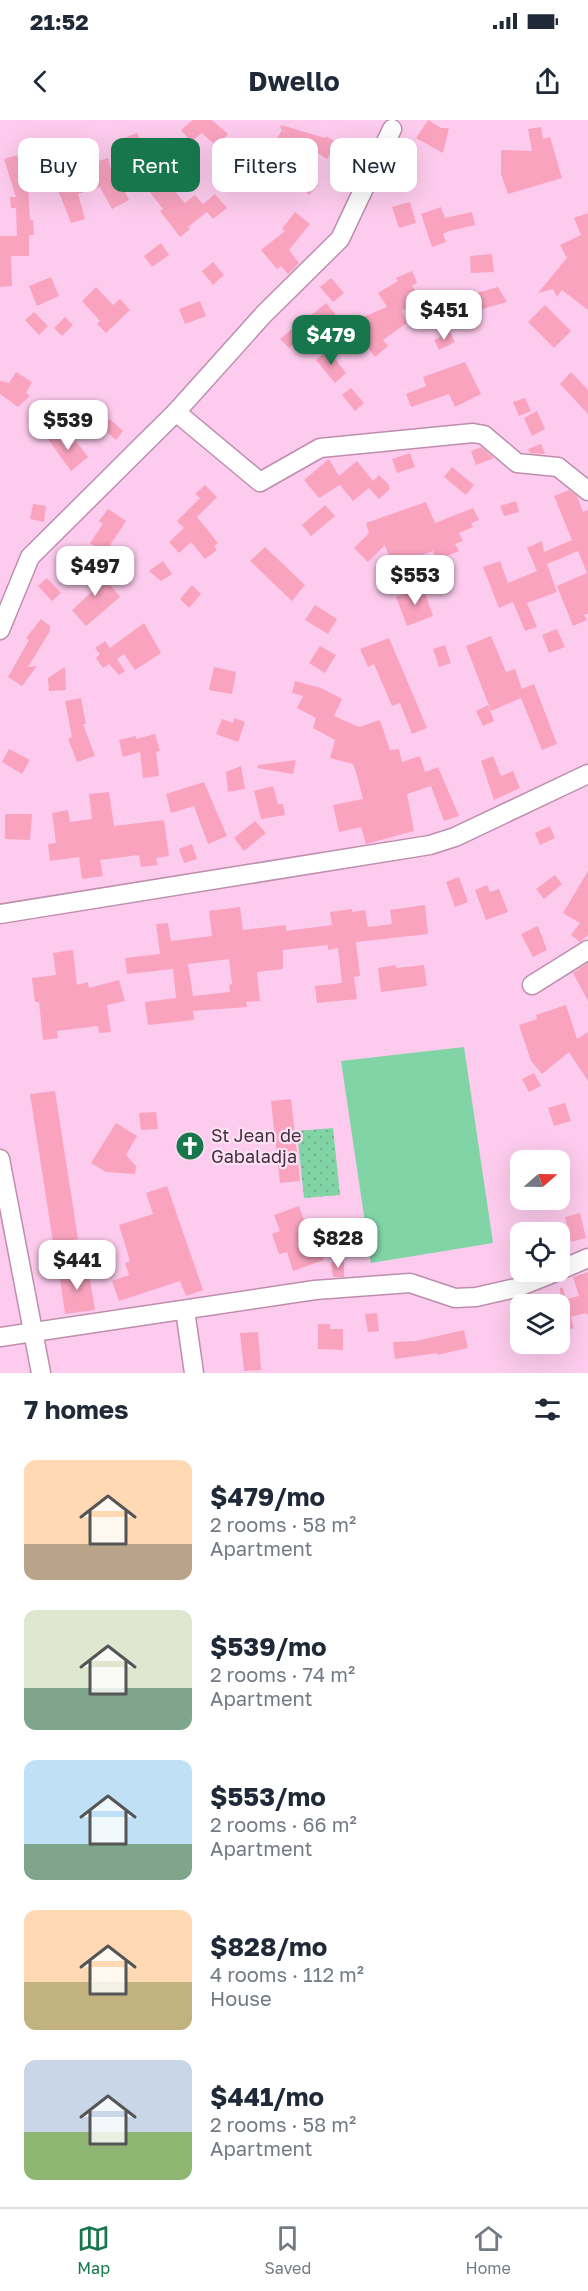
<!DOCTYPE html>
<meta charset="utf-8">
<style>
:root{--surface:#fff;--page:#f6f6f7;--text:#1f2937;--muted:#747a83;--line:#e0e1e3;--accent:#17764c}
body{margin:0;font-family:"Golos Text",sans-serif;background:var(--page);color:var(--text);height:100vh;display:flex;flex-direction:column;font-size:22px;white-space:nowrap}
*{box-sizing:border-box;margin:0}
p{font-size:20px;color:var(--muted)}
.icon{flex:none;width:33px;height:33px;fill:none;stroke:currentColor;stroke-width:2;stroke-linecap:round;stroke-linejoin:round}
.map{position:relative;height:1253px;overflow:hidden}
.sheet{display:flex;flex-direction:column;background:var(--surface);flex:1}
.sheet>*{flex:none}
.top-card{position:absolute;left:18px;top:18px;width:552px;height:54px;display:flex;gap:12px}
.needle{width:39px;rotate:70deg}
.tools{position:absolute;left:510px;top:1030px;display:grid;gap:12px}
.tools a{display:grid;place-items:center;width:60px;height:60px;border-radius:12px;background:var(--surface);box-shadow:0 6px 24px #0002;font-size:30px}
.price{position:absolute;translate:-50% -51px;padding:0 14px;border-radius:12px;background:#fff;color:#222;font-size:20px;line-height:39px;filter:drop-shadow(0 2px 3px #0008)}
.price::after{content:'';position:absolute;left:50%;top:36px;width:18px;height:14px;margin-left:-9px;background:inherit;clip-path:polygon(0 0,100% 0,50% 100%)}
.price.current{background:var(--accent);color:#fff}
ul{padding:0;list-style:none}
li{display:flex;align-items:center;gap:18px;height:150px;padding:0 24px}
li span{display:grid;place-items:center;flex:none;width:168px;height:120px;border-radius:12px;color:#555}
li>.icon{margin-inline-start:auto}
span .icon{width:72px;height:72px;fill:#fffc;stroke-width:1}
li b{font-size:26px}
h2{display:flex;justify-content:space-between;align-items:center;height:72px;padding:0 24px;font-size:26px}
.tag{padding:0 21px;border-radius:12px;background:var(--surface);box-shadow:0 6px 24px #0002;font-size:21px;line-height:54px}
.tag.current{background:var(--accent);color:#fff}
.status{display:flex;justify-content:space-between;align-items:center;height:42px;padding:0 30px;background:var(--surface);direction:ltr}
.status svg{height:16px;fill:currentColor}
header{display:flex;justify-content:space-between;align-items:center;height:78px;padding:0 24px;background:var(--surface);font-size:27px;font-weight:700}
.tab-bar{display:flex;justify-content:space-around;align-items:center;height:84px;border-top:2px solid var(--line);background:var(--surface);font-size:16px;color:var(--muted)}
.tab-bar a{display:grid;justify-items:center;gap:3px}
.tab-bar .current{color:var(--accent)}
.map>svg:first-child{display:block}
.green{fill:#81d4a5}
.park{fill:url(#park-dots)}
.building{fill:#f9a3bf;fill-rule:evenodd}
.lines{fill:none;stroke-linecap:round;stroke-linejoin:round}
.minor-casing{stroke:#bd8eae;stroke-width:21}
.minor{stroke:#fff;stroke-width:18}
.labels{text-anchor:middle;stroke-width:4.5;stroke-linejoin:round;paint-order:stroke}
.poi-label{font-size:18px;fill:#43303d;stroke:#fee0f4;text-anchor:start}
</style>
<div class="status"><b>21:52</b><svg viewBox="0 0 49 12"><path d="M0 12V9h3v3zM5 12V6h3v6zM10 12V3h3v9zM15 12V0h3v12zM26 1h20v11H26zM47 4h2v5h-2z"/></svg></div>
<header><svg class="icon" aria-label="back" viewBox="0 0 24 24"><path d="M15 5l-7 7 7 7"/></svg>Dwello<svg class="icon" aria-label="share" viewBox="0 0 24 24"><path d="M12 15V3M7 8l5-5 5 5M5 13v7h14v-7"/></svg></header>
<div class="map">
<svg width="588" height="1253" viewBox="0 0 588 1253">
<defs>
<pattern id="park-dots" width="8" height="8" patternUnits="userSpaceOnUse" patternTransform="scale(1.5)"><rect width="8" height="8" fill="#81d4a5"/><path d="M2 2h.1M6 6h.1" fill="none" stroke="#71b68f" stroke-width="1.8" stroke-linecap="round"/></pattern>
</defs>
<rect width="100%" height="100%" fill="#fdcbed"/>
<polygon class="green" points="464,927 493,1123 371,1143 341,941"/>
<polygon class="park" points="333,1008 340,1075 304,1078 297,1011"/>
<g class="building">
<polygon points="193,0 212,0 228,14 217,27 202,13 191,22 181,10"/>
<polygon points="428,0 441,8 449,8 443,33 416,18"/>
<polygon points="281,5 325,18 326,16 337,23 327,39 307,26 311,29 310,32 275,22 282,10 295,19 280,8"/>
<polygon points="541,7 543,19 550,17 562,58 508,74 501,54 501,30 532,31 528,9"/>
<polygon points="137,13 144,28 120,37 114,22"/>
<polygon points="17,35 26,65 28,64 30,100 33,100 34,115 29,115 29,136 11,136 12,166 0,167 0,116 17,116 16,88 11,88 10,77 16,77 4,39"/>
<polygon points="108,38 115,67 121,64 129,80 112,89 100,67 78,74 85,99 71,103 54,60 96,47 95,42"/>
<polygon points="232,42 245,56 234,66 220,53"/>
<polygon points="161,55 185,83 195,75 203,84 215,74 227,88 213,99 207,92 188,107 190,109 180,117 160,91 163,89 146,67"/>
<polygon points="306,55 318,66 309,75 297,64"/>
<polygon points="410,82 416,103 399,108 392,87"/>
<polygon points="441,87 445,98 472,92 475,105 449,111 443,114 446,122 432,127 421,94"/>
<polygon points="295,92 310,104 289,130 299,143 288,154 281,146 277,149 261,130 285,111 282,109"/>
<polygon points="588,93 588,190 562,170 557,177 553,169 538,173 567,138 560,125 581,115 574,98"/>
<polygon points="161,123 169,135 152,147 144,136"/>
<polygon points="492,134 494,152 471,153 470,136"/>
<polygon points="213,142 224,155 213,165 202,151"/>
<polygon points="412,151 417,163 412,166 421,178 402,191 407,203 383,220 388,226 375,237 359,216 338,233 308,198 326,183 344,205 387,187 378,173 398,161 396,158"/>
<polygon points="51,157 59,176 37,186 29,166"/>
<polygon points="331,158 344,173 333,182 320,167"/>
<polygon points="96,167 113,185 120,179 130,190 106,213 97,204 100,201 82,181"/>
<polygon points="498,167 507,182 468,193 463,177"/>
<polygon points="200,181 206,196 185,204 179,189"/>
<polygon points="545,185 571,211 554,228 528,202"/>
<polygon points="34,192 48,206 39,215 25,200"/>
<polygon points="65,197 73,205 62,216 54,208"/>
<polygon points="299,203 308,212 289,228 280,219"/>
<polygon points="450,212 455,222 439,230 434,220"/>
<polygon points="328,230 346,253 335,263 316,240"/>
<polygon points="465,242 481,274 455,287 449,274 411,287 406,274 426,266 423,257"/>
<polygon points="16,252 32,262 26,273 30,276 18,287 0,274 0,261 9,263"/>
<polygon points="571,252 588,270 588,294 560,264"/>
<polygon points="351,268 364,283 355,291 342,275"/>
<polygon points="525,278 531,291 519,296 513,282"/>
<polygon points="537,291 545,309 532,316 524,298"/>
<polygon points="110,299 123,311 116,320 102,308"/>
<polygon points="55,310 65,329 76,321 88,337 71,351 45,315"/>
<polygon points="541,324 545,334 530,333 528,329"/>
<polygon points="481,327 494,338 476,345 471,331"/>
<polygon points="410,333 415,347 397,353 392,339"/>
<polygon points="329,339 339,356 357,341 373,361 379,355 389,365 389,370 379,379 369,368 353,381 340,365 319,378 304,360"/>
<polygon points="452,347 474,365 466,375 444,357"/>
<polygon points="205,365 217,377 197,397 218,423 214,426 217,430 205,439 191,422 179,433 169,422 184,408 177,401 200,378 195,374"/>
<polygon points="569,370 577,376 583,392 588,390 588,493 584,495 587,500 573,506 557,466 587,453 578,431 547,444 557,472 527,483 537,507 525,511 513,482 499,488 483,447 500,441 508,463 537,451 527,428 542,421 544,432 572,420 554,376"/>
<polygon points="516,381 519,392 504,396 500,386"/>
<polygon points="426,382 435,403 473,388 479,400 471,403 473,407 459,413 463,421 455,424 459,431 437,440 433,431 411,439 413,444 394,450 385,425 368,442 354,428 369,413 366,403"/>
<polygon points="33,384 46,386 44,402 30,399"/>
<polygon points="325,385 335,396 311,416 302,405"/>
<polygon points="108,389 126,401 105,433 90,423 103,404 99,401"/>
<polygon points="265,427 305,465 292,481 250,441"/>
<polygon points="163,441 172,454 161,461 149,451"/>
<polygon points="92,443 120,477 86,506 72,490 95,469 81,456"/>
<polygon points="47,458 61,473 52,481 38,466"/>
<polygon points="192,465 201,474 189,488 180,479"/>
<polygon points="423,467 433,496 407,506 396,477"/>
<polygon points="315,485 337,499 328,514 305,500"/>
<polygon points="41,499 50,506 50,511 28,547 37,546 22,566 8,557 29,520 26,518"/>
<polygon points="144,503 161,533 135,550 124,534 117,539 125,551 119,555 109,544 103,548 96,538 100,534 95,528 105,521 110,528"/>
<polygon points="557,509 565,527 549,533 542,515"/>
<polygon points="491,516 506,552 515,549 522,569 534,564 557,624 542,630 521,578 491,591 466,526"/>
<polygon points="389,518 427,608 412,614 400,583 392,586 374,544 368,547 360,529"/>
<polygon points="445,525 451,543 439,547 433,529"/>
<polygon points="320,526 336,535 325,553 309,543"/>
<polygon points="65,547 66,570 49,571 48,558"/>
<polygon points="214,547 236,552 232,574 209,570"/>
<polygon points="295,561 321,568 342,579 334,596 359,607 380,600 390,630 399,629 402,642 420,636 425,652 438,647 459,696 444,701 431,666 407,674 414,711 366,724 361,707 339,712 333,685 363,679 357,656 353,644 330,638 335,620 313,608 316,598 297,588 303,576 292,573"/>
<polygon points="81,578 86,604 83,604 95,636 77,642 68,619 72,617 65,581"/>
<polygon points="488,585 494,601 483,606 476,591"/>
<polygon points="234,598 245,602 238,622 216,614 222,599 233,603"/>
<polygon points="155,614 160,631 156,632 159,656 143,658 140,632 123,637 119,620 136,616 136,619"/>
<polygon points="9,629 30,640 22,654 2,642"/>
<polygon points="493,636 501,656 513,651 520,668 494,680 481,641"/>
<polygon points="296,640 293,654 257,648 258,645"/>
<polygon points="241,646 245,669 228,672 226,652"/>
<polygon points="204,662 227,716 208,724 194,686 171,693 166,674"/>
<polygon points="273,666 278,684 283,684 285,695 261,699 254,671"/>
<polygon points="109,672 114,706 164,700 169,736 156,738 158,745 141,747 139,735 100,740 103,756 82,759 79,737 50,741 48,724 56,723 52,693 68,690 70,702 92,699 89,674"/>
<polygon points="5,694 32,694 30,720 5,719"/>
<polygon points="255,701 266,713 244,731 234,718"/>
<polygon points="550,706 555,718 540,725 535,713"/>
<polygon points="192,724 197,739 184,743 179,729"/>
<polygon points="588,751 588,815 580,822 571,815 580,803 563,793"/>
<polygon points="555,755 562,764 544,779 536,769"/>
<polygon points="459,757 468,782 455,787 446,762"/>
<polygon points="487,765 490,772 499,769 508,792 486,800 475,770"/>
<path d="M425,785L428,814L356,822L360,856L354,857L357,879L317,883L315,866L342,863L338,828L328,830V825L283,830V849L257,852L260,881L246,882L247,887L193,891L194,900L148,905L145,882L176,878L173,849L127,854L125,838L160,834L156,804L168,803L171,821L212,816L209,791L240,787L243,810L286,805V811L332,805L330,792L352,789V792L365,790L368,807L392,804L390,790ZM229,839L232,864L229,865L230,872L193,876L188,844Z"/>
<polygon points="538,806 547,830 533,837 521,814"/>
<polygon points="73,830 77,865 88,862 89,868 119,860 125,881 107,885 111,912 99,913 98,906 57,911 58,918 43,920 39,882 35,882 32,858 56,855 53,833"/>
<polygon points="588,843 588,881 573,853"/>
<polygon points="396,845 396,848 424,845 427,866 381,872 378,848"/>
<polygon points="566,885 577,919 588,912 588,961 569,932 542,954 531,941 519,905 537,899 536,895"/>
<polygon points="534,953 541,966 529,972 522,959"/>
<polygon points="55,971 78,1119 53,1122 30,974"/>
<polygon points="291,979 300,1061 280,1063 271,981"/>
<polygon points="565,983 571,1001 554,1006 548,988"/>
<polygon points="156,992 158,1009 141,1010 139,993"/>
<polygon points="116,1003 137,1016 126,1035 136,1046 135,1054 106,1052 91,1043"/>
<polygon points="167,1066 203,1170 186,1176 180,1161 119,1181 112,1161 129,1155 125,1143 130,1141 119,1105 153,1094 146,1073"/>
<polygon points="299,1086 310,1118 315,1116 324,1140 293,1151 287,1132 279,1134 272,1114 280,1111 274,1095"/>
<polygon points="580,1093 586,1118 571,1122 565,1097"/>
<polygon points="344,1141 344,1157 333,1157 331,1142"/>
<polygon points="88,1147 95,1190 65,1194 59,1151"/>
<polygon points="588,1152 588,1195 585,1193 571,1197 574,1208 560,1213 560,1168 563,1168 566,1179 579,1176 573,1157"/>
<polygon points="377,1193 379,1211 368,1212 365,1194"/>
<polygon points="318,1204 330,1204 330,1209 343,1209 343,1230 318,1229"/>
<polygon points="464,1210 468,1228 437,1235 437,1233 395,1239 393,1222 416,1221"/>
<polygon points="258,1212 261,1250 244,1251 240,1213"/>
</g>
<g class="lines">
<g class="minor-casing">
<g id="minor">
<polyline points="176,292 260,362 320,328 473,313 484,315 517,343 558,347 588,371"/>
<polyline points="0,510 30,437 176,292 264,194 340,119 392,9"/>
<polyline points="0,794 430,725 455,717 588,654"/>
<polyline points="532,865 588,830"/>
<polyline points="0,1039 41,1253"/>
<polyline points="560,1150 588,1138"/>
<polyline points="185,1190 194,1253"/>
<polyline points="0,1217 315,1170 410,1163 455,1178 476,1177 516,1168 556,1152"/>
</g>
</g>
<use href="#minor" class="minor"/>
</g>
<defs>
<g id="church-disc" transform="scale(1.5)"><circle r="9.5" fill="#17764c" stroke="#fee0f4"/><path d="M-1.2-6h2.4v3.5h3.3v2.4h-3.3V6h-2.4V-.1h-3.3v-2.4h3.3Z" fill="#fff"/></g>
</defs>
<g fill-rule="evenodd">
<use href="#church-disc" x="190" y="1026"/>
</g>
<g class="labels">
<g class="poi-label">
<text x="211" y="1022">St Jean de<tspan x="211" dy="21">Gabaladja</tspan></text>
</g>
</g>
</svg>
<div class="tools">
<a><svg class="needle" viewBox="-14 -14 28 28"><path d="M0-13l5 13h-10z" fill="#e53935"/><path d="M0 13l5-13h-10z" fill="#747a83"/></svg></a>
<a><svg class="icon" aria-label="locate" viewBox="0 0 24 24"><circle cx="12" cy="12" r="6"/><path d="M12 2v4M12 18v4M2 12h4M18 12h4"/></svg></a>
<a><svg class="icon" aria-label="layers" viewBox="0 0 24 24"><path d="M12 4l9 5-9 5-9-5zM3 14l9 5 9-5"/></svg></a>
</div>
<b class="price" style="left:444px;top:221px">$451</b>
<b class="price current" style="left:331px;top:246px">$479</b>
<b class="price" style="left:68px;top:331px">$539</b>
<b class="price" style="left:95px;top:477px">$497</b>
<b class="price" style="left:415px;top:486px">$553</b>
<b class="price" style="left:338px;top:1149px">$828</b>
<b class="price" style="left:77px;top:1171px">$441</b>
<div class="top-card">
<a class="tag">Buy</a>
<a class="tag current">Rent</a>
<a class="tag">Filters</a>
<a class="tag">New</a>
</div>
</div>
<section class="sheet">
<h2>7 homes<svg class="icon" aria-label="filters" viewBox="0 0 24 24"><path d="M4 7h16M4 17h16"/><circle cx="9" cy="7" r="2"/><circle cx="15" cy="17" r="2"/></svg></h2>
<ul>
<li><span style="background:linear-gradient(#ffd9b3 70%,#b9a48a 0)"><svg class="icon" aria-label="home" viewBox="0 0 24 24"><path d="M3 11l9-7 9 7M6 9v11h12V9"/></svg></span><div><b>$479/mo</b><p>2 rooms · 58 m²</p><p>Apartment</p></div></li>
<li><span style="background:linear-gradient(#dfe7d0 65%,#7fa58c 0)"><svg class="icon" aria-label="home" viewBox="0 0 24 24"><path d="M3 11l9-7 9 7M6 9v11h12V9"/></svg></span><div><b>$539/mo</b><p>2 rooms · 74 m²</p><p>Apartment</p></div></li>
<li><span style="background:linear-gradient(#bfe0f5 70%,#7fa58c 0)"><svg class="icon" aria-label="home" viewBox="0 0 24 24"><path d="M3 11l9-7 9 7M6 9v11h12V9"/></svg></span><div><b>$553/mo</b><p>2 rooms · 66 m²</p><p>Apartment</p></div></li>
<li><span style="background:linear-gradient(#ffd9b3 60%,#c2b280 0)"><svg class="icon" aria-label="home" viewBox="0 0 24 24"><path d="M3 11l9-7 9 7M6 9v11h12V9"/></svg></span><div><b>$828/mo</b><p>4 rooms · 112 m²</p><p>House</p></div></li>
<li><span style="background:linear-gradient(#c9d6e8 60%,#8fb573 0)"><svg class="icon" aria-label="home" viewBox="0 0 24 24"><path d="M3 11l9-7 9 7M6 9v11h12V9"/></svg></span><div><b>$441/mo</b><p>2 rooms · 58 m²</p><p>Apartment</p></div></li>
</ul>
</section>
<nav class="tab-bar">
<a class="current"><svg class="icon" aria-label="map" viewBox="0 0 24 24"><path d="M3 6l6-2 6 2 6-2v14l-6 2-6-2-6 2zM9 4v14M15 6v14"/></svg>Map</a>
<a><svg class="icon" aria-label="saved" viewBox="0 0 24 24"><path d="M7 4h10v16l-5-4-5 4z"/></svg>Saved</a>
<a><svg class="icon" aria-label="home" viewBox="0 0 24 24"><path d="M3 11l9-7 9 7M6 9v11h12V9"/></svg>Home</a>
</nav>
